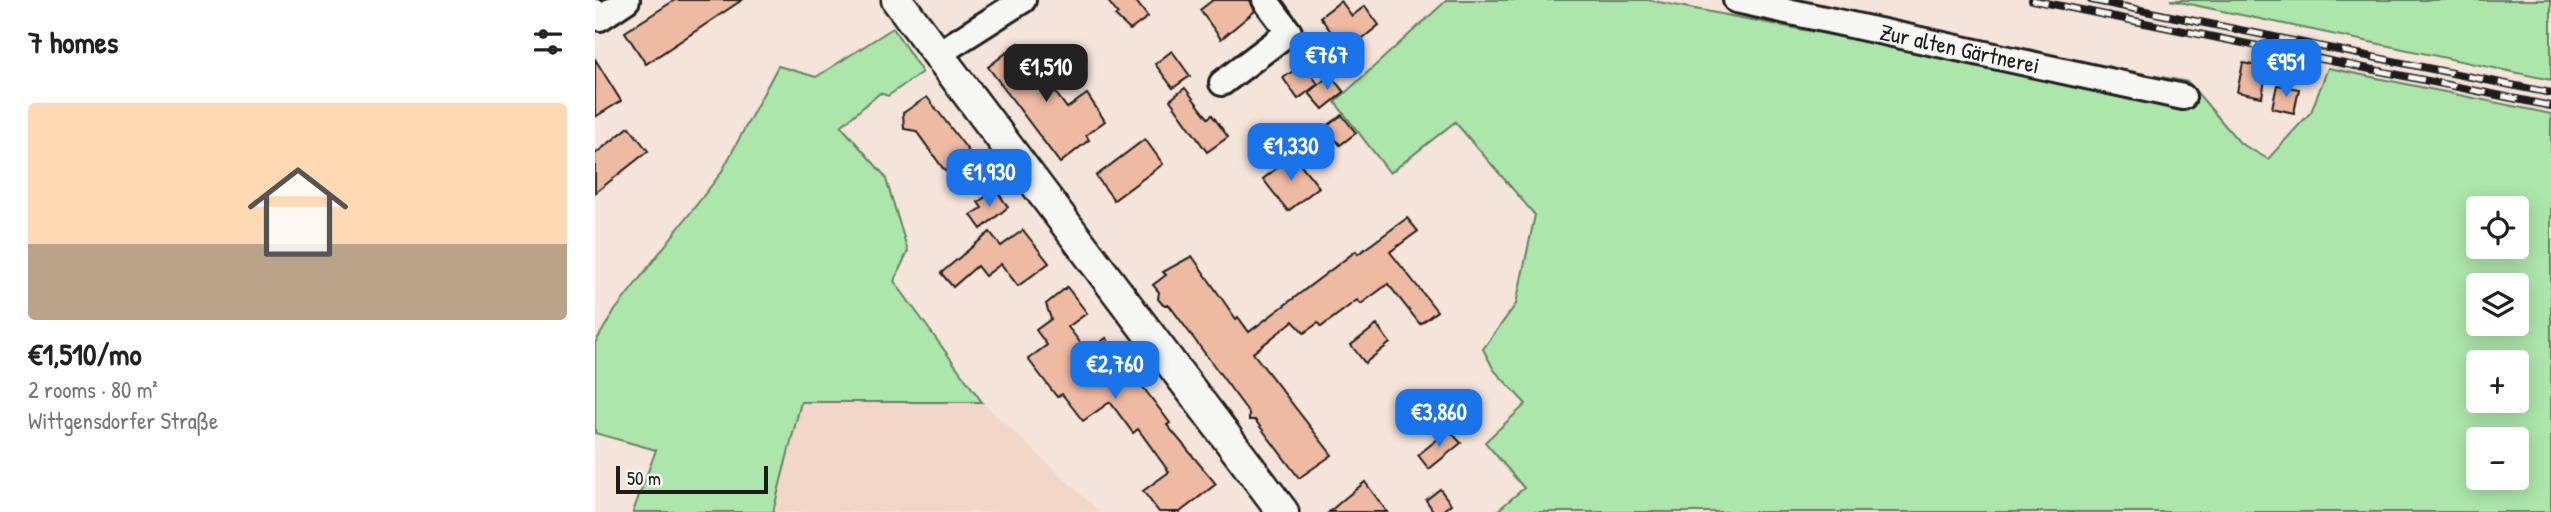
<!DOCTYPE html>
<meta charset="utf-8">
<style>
:root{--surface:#fff;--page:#f6f6f6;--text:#222;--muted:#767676;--accent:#1a73e8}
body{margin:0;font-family:"Patrick Hand",sans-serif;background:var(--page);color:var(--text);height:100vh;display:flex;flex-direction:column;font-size:26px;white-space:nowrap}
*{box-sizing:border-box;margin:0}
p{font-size:23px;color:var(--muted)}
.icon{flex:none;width:38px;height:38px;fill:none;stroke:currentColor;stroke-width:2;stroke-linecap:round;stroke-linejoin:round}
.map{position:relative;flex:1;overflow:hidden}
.drawer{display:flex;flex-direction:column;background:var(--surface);width:595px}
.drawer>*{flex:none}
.buttons{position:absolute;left:1871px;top:196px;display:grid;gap:14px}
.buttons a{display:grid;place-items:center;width:63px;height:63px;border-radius:7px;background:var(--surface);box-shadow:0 4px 18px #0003;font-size:35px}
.scale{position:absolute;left:21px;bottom:18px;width:152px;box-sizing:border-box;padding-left:7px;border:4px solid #1c1c1c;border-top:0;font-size:19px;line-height:24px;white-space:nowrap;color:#1c1c1c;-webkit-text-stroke:5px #f6f6f2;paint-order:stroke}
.price{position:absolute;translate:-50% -60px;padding:0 16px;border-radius:14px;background:var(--accent);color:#fff;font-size:23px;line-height:46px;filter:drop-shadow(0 2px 4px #0008)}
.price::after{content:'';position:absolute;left:50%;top:42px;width:21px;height:16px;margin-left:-10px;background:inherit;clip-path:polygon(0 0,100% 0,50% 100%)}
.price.on{background:#222;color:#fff}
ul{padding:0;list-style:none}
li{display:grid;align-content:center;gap:14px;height:371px;padding:0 28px}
li span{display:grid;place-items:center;height:217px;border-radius:7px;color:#555}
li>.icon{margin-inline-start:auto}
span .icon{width:126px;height:126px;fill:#fffc;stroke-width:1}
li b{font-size:30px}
h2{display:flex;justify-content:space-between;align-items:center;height:84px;padding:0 28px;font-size:30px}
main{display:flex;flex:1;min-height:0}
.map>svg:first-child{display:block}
.built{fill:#f2d7c9}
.green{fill:#ade6aa;stroke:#648163;stroke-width:2;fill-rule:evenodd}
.building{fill:#efbaa2;stroke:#1c1c1c;stroke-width:2}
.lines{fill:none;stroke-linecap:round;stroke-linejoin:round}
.minor-casing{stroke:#1c1c1c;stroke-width:30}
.tertiary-casing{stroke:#1c1c1c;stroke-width:35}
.minor{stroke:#f6f6f2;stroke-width:24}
.tertiary{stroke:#f6f6f2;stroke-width:30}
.rail-casing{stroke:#1c1c1c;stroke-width:8}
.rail{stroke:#f6f6f2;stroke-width:5;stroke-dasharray:16;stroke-linecap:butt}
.labels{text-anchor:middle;stroke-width:5;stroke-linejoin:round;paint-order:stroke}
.street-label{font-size:23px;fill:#1c1c1c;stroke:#f6f6f2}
</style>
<main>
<section class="drawer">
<h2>7 homes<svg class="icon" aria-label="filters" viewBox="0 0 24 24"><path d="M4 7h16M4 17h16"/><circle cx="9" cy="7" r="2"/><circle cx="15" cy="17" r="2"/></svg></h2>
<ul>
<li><span style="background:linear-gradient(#ffd9b3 65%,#b9a48a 0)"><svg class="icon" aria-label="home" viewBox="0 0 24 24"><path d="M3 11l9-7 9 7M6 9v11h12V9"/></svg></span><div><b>€1,510/mo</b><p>2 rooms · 80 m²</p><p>Wittgensdorfer Straße</p></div></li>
</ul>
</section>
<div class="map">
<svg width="1956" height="512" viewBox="0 0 1956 512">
<rect width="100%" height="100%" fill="#f4e4da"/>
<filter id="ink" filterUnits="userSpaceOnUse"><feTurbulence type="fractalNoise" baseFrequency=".0143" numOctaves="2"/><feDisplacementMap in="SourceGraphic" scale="14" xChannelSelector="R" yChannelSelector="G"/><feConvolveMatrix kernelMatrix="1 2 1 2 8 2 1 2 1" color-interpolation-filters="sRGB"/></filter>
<g filter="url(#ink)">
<polygon class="built" points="205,402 387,402 505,512 178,512"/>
<g class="green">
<path d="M852,0H1053L1298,47L1300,27L1593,82L1645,143L1673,159L1716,112L1733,68L1956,114V512H901L929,488L890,442L931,404L899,370L888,349L921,304L940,215L860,122L795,173L740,102ZM1883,208H1922V247H1883ZM1883,285H1922V324H1883ZM1883,362H1922V401H1883ZM1883,439H1922V478H1883Z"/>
<polygon points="1575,0 1956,0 1956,80"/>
<polygon points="298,28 327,72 293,96 285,93 246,126 290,176 313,251 299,281 387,402 206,402 178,512 38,512 61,450 0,433 0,343 18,313 126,173 183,66 221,77"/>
</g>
<g class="building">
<polygon points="80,0 147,0 51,64 30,32"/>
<polygon points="512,0 540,0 553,17 535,30 520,16 523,14"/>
<polygon points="618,0 655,0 660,11 626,39 605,10"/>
<polygon points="746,1 757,16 770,6 784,25 758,46 764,55 751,66 739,50 746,45 725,17"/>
<polygon points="424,43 472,108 492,94 510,121 491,135 494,140 465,163 393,67"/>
<polygon points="577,51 595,76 578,88 560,64"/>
<polygon points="0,59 26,101 0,117"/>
<polygon points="1648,63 1672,68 1667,97 1642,92"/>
<polygon points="708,64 723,84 703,99 688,78"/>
<polygon points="735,75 749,92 728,109 714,93"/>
<polygon points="1682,85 1704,89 1699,113 1677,108"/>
<polygon points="590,88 613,118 617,115 633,137 612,152 575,100"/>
<polygon points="332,97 375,153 350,171 321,131 309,129 308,113"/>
<polygon points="747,115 761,133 745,145 731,127"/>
<polygon points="34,127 53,151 0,193 0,154"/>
<polygon points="550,139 568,164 519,200 501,176"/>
<polygon points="698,155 724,187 693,211 668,179"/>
<polygon points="401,190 413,207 386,229 376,215 387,208 383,202"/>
<polygon points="812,218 823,231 795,252 842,311 825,324 793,284 766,304 762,300 726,327 723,323 709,333 698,321 658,353 737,455 704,478 660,420 654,420 654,413 574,305 568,305 563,299 564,292 558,285 571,275 568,272 597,256 641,319 643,317 654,332 761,251 763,254"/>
<polygon points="428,230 454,263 423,286 406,264 390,276 382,266 358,287 346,273 395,232 406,246"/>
<polygon points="472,287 492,313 473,327 493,352 511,338 575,423 572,425 621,484 585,512 564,512 548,491 574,472 543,429 538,433 515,402 488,421 467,394 462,397 433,359 452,345 441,330 456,319 451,304"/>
<polygon points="782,325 795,343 770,363 756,345"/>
<polygon points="854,430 866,443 834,469 823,455"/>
<polygon points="770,482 792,512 734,512 749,499"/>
<polygon points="845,489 856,504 846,512 839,512 831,500"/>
</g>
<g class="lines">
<g class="minor-casing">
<g id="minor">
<path id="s1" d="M1141,0L1588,97"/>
<polyline points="0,12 5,18 32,0"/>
<polyline points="343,54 428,0"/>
<polyline points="627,83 694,32 670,0"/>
</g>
</g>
<g class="tertiary-casing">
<polyline id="tertiary" points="302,0 688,512"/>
</g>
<use href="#minor" class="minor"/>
<use href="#tertiary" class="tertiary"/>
<g class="rail-casing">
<g id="rail">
<polyline points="1437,0 1956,106"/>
<polyline points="1496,0 1956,93"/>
</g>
</g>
<use href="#rail" class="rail"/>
</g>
</g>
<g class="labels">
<g class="street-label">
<text dy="8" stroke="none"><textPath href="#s1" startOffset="229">Zur alten Gärtnerei</textPath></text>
</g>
</g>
</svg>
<div class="buttons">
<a><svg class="icon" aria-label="locate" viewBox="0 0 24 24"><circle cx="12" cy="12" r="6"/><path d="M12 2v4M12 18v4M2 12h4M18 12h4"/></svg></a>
<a><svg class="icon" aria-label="layers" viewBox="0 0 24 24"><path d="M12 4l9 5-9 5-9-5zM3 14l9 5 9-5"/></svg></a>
<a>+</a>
<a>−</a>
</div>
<div class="scale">50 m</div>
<b class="price" style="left:732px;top:92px">€767</b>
<b class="price" style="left:1691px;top:99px">€951</b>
<b class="price on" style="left:451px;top:104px">€1,510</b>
<b class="price" style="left:696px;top:183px">€1,330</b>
<b class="price" style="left:394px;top:209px">€1,930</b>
<b class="price" style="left:520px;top:401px">€2,760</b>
<b class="price" style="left:844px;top:449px">€3,860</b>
</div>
</main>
